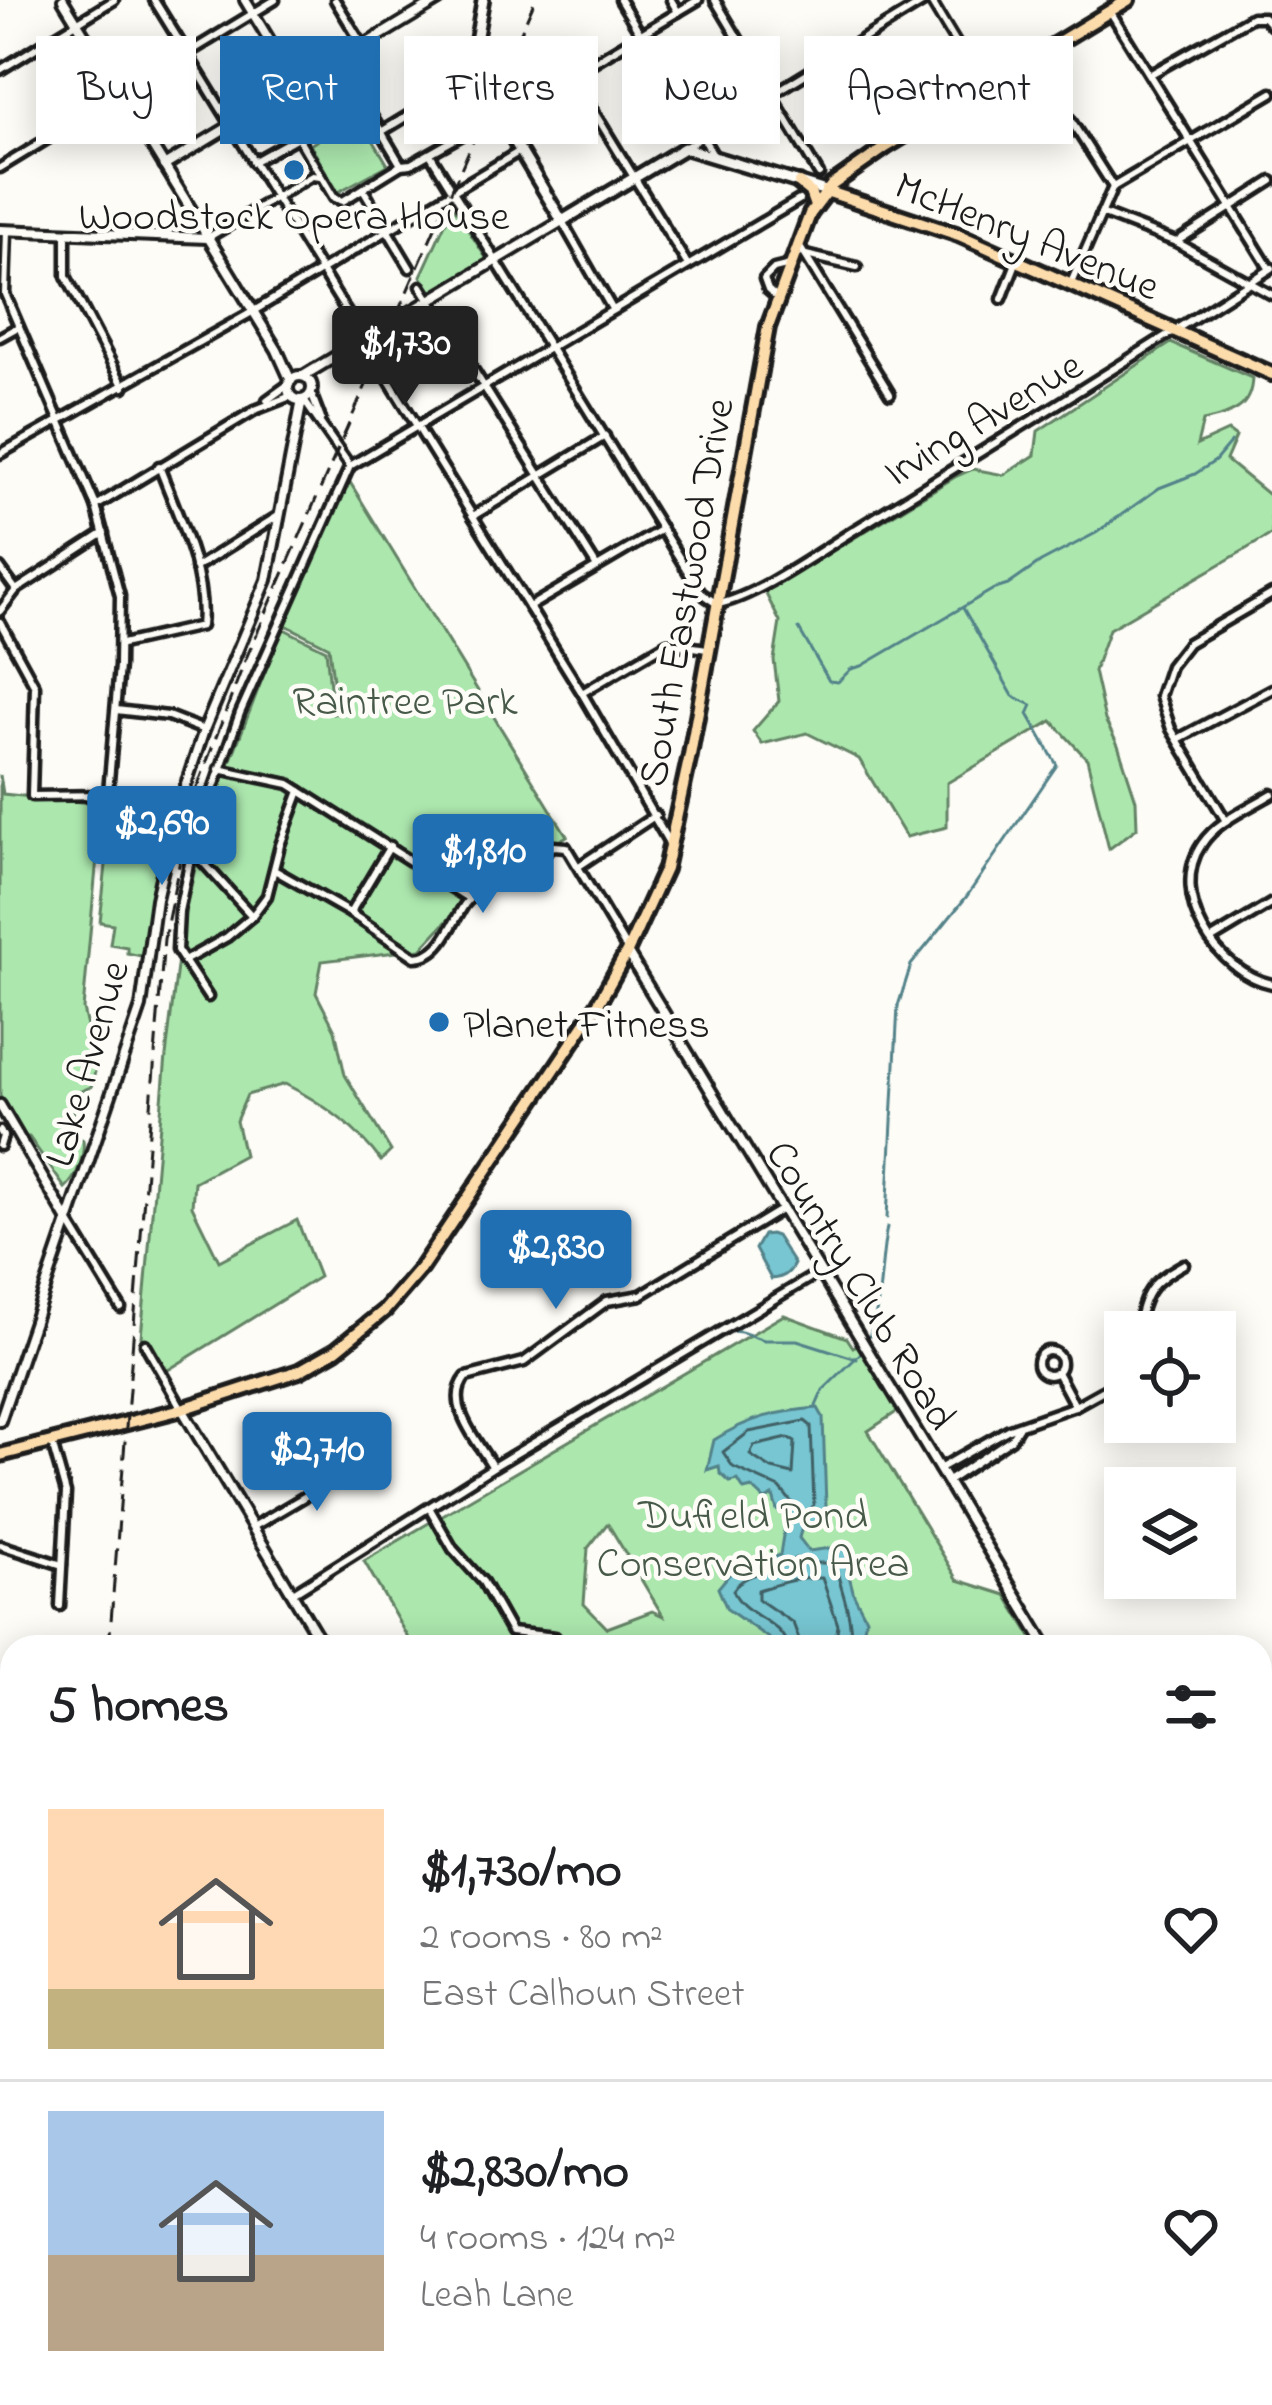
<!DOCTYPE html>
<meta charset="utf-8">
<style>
:root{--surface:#fff;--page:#f6f6f6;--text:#202124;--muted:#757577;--line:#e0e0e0;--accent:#1f6fb2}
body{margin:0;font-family:"Indie Flower",sans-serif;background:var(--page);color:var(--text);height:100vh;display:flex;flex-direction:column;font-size:45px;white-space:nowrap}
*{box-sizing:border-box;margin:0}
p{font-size:39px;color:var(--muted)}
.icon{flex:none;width:66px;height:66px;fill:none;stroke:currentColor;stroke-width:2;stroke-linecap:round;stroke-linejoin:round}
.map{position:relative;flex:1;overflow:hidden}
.panel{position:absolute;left:0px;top:1635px;width:1272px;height:771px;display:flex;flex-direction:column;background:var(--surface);border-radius:36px 36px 0 0;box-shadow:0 6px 30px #0003}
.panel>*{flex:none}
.guide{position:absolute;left:36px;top:36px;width:1200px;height:108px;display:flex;gap:24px}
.controls{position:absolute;left:1104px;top:1311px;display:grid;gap:24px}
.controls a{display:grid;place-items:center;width:132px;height:132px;border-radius:0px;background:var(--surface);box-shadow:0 6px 30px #0003;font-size:60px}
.price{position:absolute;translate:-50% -102px;padding:0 27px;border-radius:12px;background:var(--accent);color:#fff;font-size:39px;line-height:78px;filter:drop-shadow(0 3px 6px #0008)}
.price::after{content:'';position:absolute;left:50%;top:72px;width:36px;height:27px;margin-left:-18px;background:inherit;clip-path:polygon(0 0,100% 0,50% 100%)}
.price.selected{background:#222;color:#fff}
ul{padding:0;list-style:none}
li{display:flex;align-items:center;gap:36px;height:300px;padding:0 48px}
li+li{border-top:3px solid var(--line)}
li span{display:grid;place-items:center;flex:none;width:336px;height:240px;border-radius:0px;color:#555}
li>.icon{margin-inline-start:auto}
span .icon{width:144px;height:144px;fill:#fffc;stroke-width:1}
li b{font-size:51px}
h2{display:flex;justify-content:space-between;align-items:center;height:144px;padding:0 48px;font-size:51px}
.chip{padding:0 42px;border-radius:0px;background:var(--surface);box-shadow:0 6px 30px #0003;font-size:42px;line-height:108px}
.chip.selected{background:var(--accent);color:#fff}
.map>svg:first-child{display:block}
.green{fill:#ace8ae;stroke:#648265;stroke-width:3;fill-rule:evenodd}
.water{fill:#77c6d2;stroke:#538289;stroke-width:3}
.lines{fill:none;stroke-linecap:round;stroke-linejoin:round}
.shore{stroke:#406065;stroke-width:3}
.stream{stroke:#538289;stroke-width:3}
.minor-casing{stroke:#1c1c1c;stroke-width:15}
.tertiary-casing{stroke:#1c1c1c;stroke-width:16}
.secondary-casing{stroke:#1c1c1c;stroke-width:18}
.primary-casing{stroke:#1c1c1c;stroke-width:20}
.minor{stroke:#fdfcf7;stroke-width:6}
.tertiary{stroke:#fdfcf7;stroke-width:8}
.secondary{stroke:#fdfcf7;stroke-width:9}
.primary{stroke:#fddcac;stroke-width:10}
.rail{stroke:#1c1c1c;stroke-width:3;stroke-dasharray:18 9;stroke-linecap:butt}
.poi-dot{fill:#1f6fb2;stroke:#fdfcf7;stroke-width:4.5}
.labels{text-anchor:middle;stroke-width:9;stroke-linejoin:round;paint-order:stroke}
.poi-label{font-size:42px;fill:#1c1c1c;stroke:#fdfcf7}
.street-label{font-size:42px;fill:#1c1c1c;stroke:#fdfcf7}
.park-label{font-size:42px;fill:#475948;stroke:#fdfcf7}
</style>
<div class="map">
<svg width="1272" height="2405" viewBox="0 0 1272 2405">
<rect width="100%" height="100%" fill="#fdfcf7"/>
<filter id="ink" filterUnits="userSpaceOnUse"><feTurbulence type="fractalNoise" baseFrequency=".00833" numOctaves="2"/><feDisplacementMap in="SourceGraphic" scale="24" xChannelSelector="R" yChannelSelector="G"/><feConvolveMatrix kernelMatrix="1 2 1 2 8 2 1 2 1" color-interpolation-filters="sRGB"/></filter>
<g filter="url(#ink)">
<g class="green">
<polygon points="357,113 388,165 338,192 310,145"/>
<polygon points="453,206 488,261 433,295 421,276"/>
<path d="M1171,343L1252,378C1251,410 1231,414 1203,421L1197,445L1228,431L1236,437L1226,460L1270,496L1272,534L1109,629L1094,671L1105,720L1118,745L1136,800L1137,828L1109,849L1087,759L1052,721L947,783V827L906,837L859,759L807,733L762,744L753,731L779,701L774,660L780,622L765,592L955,477L973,469L1004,475L1035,455L1038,431Z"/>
<path d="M348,479L567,836L505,873L487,844L473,841L494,870L421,949L322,961L316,993L335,1030L345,1075L391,1151L381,1161C356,1127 323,1103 285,1084L247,1095L236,1121L244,1155L194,1182L192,1206L219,1261L297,1220L319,1277L168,1370L141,1337L166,1056L182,926L204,829L282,628L326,650L333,714L337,713L329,647L282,623Z"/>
<path d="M0,775L3,794L102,804L83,1009L96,1068L91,1087L72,1095L75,1131L70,1132L83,1140C85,1156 77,1178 65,1188L29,1137H24L0,1096Z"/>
<polygon points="108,846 159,857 141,956 127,953 127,947 110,944 113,924 100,922"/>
<path d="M784,1315L847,1338L853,1347L857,1345L898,1411L868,1431L958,1580L1006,1595L1038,1647H413L364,1561ZM607,1524H608L663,1616L652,1611L607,1628L584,1604L588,1548Z"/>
<polygon points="12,2100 12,2391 0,2398 0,2108"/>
<polygon points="1260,2228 1272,2235 1272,2291 1265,2326 1272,2342 1272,2405 1187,2405 1183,2394 1260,2394"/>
<polygon points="524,2394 1050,2394 1044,2398 1044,2405 528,2405"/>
</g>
<g class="water">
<path d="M770,1234L776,1236L794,1264C789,1274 783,1278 771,1279L755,1249L763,1235Z"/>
<path d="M818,1408L823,1417L826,1506L822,1520L802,1527L799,1538L809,1551L847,1546L854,1560L847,1568L854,1595L866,1618L860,1647H781L727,1609L718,1588L732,1571L780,1555L786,1516L777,1510L773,1496L765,1500L752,1488L744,1490L738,1480L730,1482L720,1473L719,1466L707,1470L714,1440C748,1418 778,1411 818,1408Z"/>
</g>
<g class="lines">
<g class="shore">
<polygon points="805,1421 811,1426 814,1504 810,1512 802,1515 780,1488 733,1467 723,1452 749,1432"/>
<polygon points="788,1438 795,1442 793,1474 772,1469 750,1455 754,1446"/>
<path d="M787,1647C783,1620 743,1617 733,1590C746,1570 776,1573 796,1558L807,1563H835C841,1593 854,1617 850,1647"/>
<path d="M802,1647L793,1623L758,1599V1590C781,1583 799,1577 822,1578L838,1625L835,1647"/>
</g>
<g class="stream">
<polyline points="799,629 829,681 838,682 851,669 862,666 992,590 1008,585 1041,562 1096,533 1159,488 1195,474 1215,461 1231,442"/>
<polyline points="887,1218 898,1006 911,965 967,896 1057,765 1028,714 1032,705 1013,696 963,608"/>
<path d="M867,1342C883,1305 879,1266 887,1227"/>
<polyline points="710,1344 732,1331 741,1332 764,1340 797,1340 857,1359"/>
<polyline points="816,1406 823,1390 863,1351"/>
</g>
<g class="minor-casing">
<g id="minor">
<polyline points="154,0 582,693 668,841"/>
<polyline points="335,0 363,46"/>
<polyline points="620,0 714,156"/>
<polyline points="671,0 678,12"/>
<polyline points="715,0 819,174"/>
<polyline points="930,0 983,88"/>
<polyline points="1110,11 1269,268"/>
<polyline points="1031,58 1113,187 1071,283"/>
<polyline points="339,60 401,165"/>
<polyline points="0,70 114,0"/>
<polyline points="1151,74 1252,17 1264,17 1272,26"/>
<polyline points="572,76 686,262"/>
<polyline points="297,86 322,125"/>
<polyline points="869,120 886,147"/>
<polyline points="381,132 475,75"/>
<polyline points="299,139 334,198 343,201 401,165 411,164 473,129 500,118 698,0"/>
<polyline points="684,148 927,0"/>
<path d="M430,154L701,593L717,604C756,598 824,548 861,526C999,441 1136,356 1272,268"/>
<polyline points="253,162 362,101"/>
<polyline points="0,168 275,0"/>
<polyline points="1113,187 1272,93"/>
<polyline points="363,189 410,268"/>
<polyline points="1101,213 1176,242 1272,295"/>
<polyline points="562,221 611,307"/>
<polyline points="7,231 5,294 96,506 120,596 119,666 104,838 166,852"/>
<polyline points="66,234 66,276 124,387"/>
<polyline points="209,237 312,176 320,177"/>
<polyline points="1176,242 1272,181"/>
<polyline points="800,247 890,394"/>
<polyline points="806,255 857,267"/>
<polyline points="421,286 597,567"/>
<polyline points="777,298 768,290 764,279 774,269 790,265"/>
<polyline points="1002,299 1016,263"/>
<polyline points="0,337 18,327"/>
<polyline points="311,393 321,419"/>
<polyline points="303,399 350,466"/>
<polyline points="267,400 289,384"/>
<polyline points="0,454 247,315 520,151"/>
<polyline points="350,466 799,200"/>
<polyline points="96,506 255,410 291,396"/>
<polyline points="473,516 605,436"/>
<polyline points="0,568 16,590"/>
<polyline points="195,568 278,516"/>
<polyline points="529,607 662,529"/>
<polyline points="0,611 16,590 104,533"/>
<polyline points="0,622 35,686 32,796 108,795"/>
<path d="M122,644L201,626C207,574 177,514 159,466"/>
<polyline points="582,693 667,643 707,649"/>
<polyline points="116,710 168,716 204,730"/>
<polyline points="1178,739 1272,689"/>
<polyline points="219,769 289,784 468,898"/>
<path d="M1272,794C1249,808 1217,821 1202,844C1167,895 1217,973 1272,984"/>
<polyline points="1226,821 1171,729 1160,696 1170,666 1188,643 1272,594"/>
<polyline points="192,850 252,916"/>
<polyline points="579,866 656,815"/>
<path d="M276,871L350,913L415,957C442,957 451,924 465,904C481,883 530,861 554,846L566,847L626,948"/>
<polyline points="350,913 390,846"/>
<polyline points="1212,939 1272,903"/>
<polyline points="184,961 227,937 252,916 267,896 280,845 300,791"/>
<polyline points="208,997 177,950 179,911 192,850 240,713 350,466"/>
<polyline points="0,1131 3,1136 0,1146"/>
<polyline points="68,1221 121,1308"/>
<path d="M1136,1332C1145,1292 1148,1284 1184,1264"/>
<polyline points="145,1344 182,1409"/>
<circle cx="1049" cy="1363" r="12"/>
<polyline points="1058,1374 1075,1406"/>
<polyline points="52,1443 66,1493 60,1606"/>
<path d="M492,1466C477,1440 444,1404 466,1377L524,1362L607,1301L641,1295L782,1209"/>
<polyline points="939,1469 1009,1429 1075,1406 1111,1386 1125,1362"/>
<polyline points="948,1481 1011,1439 1018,1428"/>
<polyline points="430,1509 453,1549 483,1582 511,1632 555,1637"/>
<polyline points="253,1527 360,1464"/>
<polyline points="0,1545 62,1565"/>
<polyline points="293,1593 493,1467 820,1272"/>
<polyline points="1260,2210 1272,2199"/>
<polyline points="1138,2405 1149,2394"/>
</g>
</g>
<g class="tertiary-casing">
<g id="tertiary">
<polyline points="63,0 277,350 291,381"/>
<polyline points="245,0 297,86"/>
<polyline points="164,166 439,0"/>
<polyline points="0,230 208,238"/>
<polyline points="303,376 562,221"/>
<circle cx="300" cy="388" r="12"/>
<polyline points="627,952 1047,1647"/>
<polyline points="0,1105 68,1221"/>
<polyline points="182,1409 324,1647"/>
<polyline points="0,1421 141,1007 156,899 174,821 204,730 267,580 302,400"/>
<polyline points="1260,2000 1272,2021"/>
<polyline points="452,2394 454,2405"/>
</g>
</g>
<g class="secondary-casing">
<polyline id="secondary" points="483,0 473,59 475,75 562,221 684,148 826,191"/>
</g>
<g class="primary-casing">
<g id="primary">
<polyline points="799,183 810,192 815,206"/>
<polyline points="826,191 959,235 1272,374"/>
<polyline points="0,1455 182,1409 299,1371 336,1350 385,1310 421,1268 598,1004 627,952 665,869 690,755 768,327 810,214 832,185 886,147 1128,0"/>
</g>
</g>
<use href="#minor" class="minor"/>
<use href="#tertiary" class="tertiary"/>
<use href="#secondary" class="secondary"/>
<use href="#primary" class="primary"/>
<g class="rail">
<polyline points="109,1647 164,939 192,801 244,663 535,0"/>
<polyline points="58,2405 60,2394"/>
</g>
</g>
</g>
<g class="poi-dot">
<circle cx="294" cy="170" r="12"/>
<circle cx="439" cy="1022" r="12"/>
</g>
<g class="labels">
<g class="poi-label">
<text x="294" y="229">Woodstock Opera House</text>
<text x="463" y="1037" text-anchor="start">Planet Fitness</text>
</g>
<g class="street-label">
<text transform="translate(1028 234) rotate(22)" y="15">McHenry Avenue</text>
<text transform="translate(982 417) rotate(-31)" y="15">Irving Avenue</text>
<text transform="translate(684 592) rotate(-80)" y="15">South Eastwood Drive</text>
<text transform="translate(85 1063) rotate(-74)" y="15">Lake Avenue</text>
<text transform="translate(863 1284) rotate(59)" y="15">Country Club Road</text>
</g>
<g class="park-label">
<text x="405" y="714">Raintree Park</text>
<text x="753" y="1528">Dufield Pond<tspan x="753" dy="48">Conservation Area</tspan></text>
</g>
</g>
</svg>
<div class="controls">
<a><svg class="icon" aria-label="locate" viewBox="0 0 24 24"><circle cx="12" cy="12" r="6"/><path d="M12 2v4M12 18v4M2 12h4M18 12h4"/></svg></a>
<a><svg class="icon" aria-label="layers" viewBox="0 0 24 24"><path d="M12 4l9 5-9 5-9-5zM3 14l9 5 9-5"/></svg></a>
</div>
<b class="price selected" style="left:405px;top:408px">$1,730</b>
<b class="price" style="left:162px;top:888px">$2,690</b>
<b class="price" style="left:483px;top:916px">$1,810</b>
<b class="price" style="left:556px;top:1312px">$2,830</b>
<b class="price" style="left:317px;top:1514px">$2,710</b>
<div class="guide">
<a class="chip">Buy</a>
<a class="chip selected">Rent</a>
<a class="chip">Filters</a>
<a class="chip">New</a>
<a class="chip">Apartment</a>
</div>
<section class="panel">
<h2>5 homes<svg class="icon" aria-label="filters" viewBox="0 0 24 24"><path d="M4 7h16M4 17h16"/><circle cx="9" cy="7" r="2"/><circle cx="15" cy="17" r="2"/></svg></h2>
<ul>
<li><span style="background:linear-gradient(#ffd9b3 75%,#c2b280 0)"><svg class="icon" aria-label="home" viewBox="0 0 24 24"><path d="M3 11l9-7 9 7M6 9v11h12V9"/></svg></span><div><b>$1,730/mo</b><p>2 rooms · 80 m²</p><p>East Calhoun Street</p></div><svg class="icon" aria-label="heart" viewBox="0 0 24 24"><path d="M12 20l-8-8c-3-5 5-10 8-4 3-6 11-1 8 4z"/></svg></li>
<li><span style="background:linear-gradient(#a9c7e8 60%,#b9a48a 0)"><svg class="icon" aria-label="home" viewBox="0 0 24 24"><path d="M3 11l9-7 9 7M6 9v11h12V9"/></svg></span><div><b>$2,830/mo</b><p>4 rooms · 124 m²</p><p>Leah Lane</p></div><svg class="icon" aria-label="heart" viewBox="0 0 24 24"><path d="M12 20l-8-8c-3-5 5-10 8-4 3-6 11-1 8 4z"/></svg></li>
</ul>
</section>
</div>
